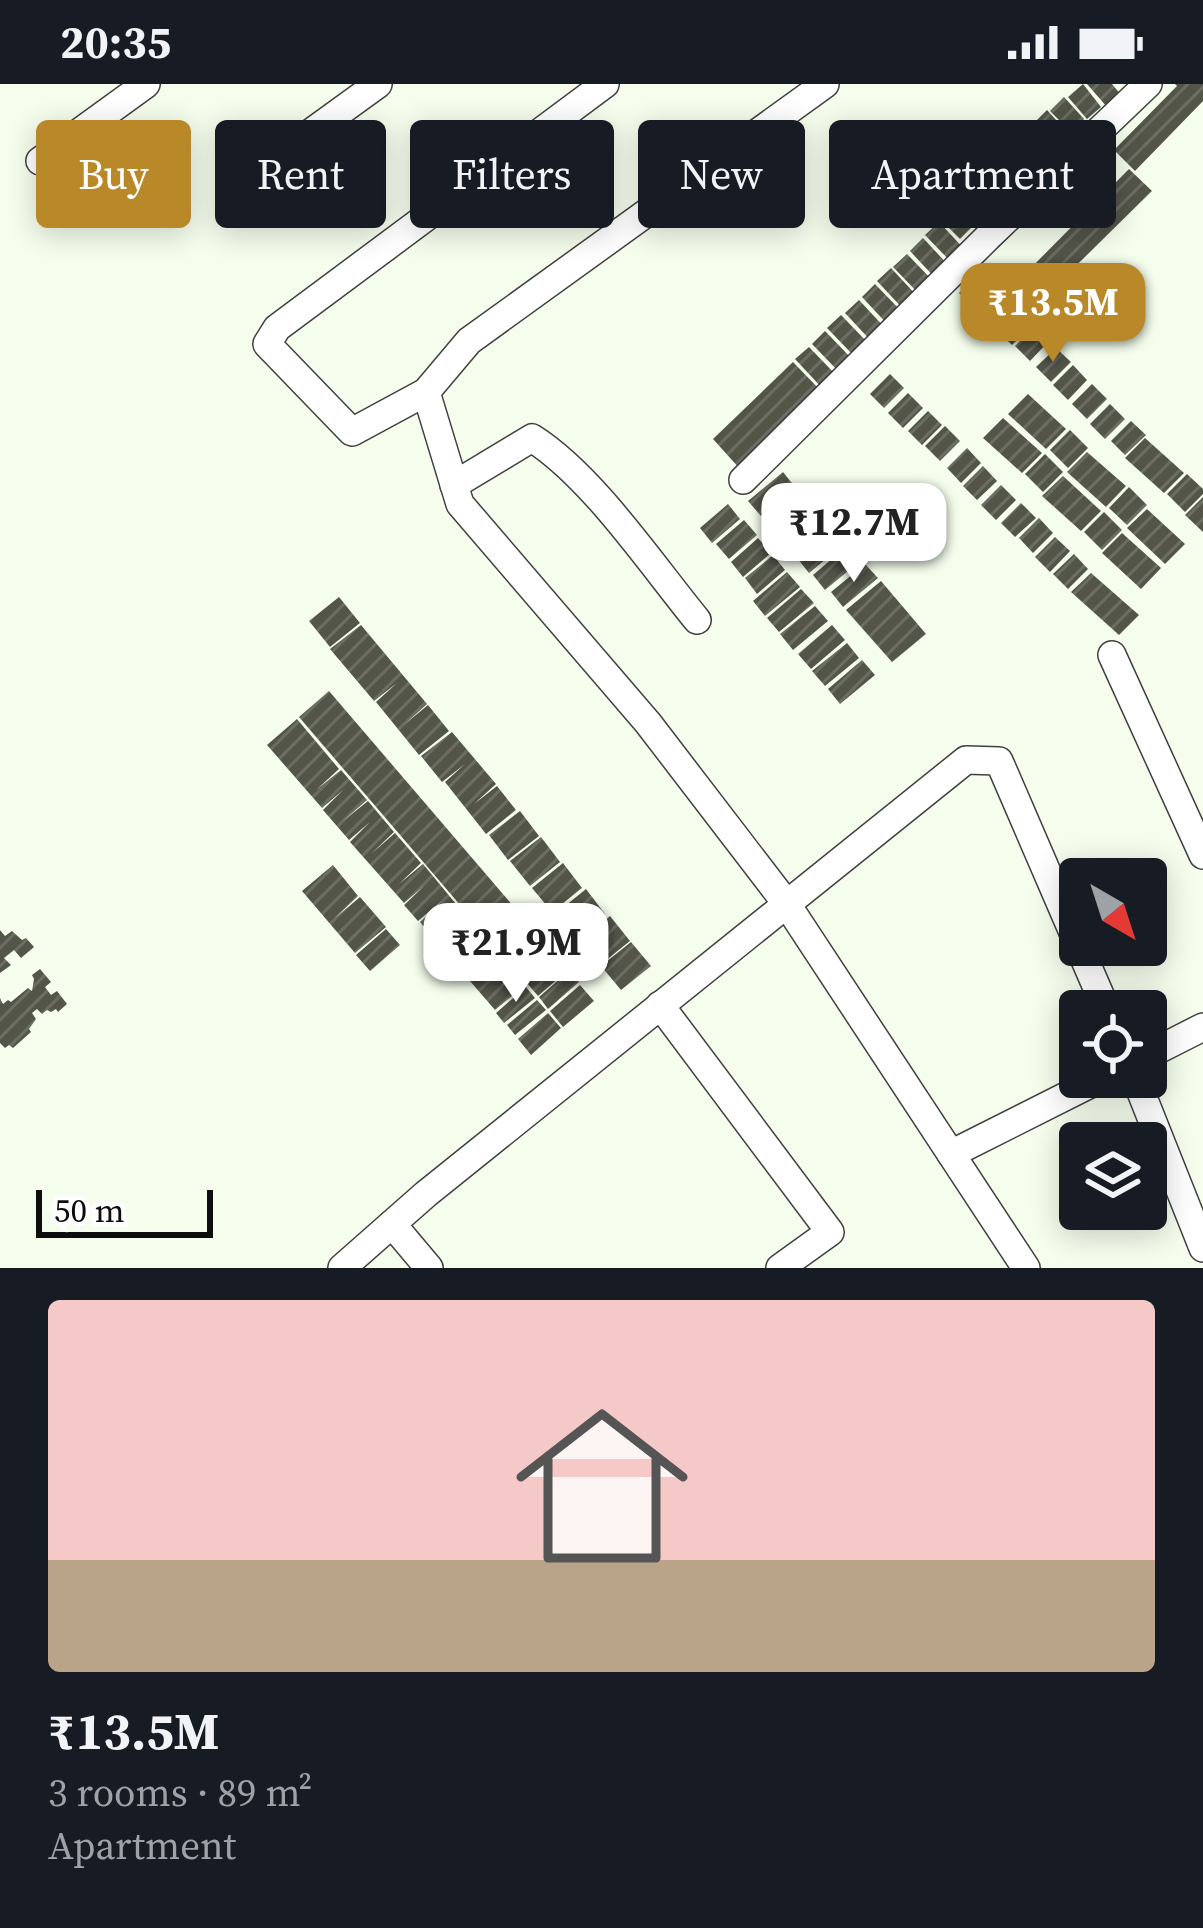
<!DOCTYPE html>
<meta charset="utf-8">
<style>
:root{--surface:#171b24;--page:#20242c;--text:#f1f3f6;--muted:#9ea1a6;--accent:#b88829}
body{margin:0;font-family:"Source Serif 4",serif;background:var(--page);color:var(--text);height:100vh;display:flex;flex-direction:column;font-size:45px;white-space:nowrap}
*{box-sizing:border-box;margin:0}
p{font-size:39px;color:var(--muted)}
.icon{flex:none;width:66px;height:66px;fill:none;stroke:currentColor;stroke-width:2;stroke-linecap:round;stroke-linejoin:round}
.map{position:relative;height:1184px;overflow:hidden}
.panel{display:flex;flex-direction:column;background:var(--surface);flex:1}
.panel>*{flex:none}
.hud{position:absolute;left:36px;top:36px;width:1131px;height:108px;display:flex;gap:24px}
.needle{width:78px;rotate:141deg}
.tools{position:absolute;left:1059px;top:774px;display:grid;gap:24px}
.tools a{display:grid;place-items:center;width:108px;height:108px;border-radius:12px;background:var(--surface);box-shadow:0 6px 30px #0003;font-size:60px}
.scale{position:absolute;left:36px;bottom:30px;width:177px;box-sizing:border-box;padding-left:12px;border:6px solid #0d0d0d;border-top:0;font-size:33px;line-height:42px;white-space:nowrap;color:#0d0d0d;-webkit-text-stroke:9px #fff;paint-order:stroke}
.price{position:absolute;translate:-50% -102px;padding:0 27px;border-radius:24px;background:#fff;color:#222;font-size:39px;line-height:78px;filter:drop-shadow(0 3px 6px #0008)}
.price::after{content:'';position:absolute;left:50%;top:72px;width:36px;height:27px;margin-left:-18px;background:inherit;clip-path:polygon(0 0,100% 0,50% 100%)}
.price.active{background:var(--accent);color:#fff}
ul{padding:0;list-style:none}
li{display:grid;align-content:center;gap:24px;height:636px;padding:0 48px}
li span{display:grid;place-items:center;height:372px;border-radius:12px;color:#555}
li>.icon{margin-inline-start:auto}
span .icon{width:216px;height:216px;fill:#fffc;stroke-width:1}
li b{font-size:51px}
.chip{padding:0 42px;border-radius:12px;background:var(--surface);box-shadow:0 6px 30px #0003;font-size:42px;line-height:108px}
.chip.active{background:var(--accent);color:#fff}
.status{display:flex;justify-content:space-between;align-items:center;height:84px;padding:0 60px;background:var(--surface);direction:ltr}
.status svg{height:33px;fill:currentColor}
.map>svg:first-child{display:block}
.building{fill:url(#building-hatch)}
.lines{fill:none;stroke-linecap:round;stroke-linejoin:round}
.minor-casing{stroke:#404040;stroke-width:30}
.minor{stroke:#fff;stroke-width:27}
</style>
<div class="status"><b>20:35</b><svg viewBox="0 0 49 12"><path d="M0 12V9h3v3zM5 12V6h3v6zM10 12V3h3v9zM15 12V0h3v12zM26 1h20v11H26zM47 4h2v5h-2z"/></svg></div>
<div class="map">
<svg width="1203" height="1184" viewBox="0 0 1203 1184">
<defs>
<pattern id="building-hatch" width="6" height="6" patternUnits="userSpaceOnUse" patternTransform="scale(3)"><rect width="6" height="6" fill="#545549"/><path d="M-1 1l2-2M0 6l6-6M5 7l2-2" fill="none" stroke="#6c6d64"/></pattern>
</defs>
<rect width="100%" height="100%" fill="#f5feed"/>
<g class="building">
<polygon points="1083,0 1101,23 1087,35 1068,13"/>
<polygon points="1087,0 1112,0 1121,11 1107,23"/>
<polygon points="1175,0 1203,0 1203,17 1135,87 1114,66 1177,2"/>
<polygon points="1064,13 1084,35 1071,48 1050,27"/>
<polygon points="1047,26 1067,48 1054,61 1042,51 1053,63 960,155 939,134"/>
<polygon points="1129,85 1152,107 1027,230 1006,209"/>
<polygon points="939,138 967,168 953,180 925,151"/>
<polygon points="923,154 951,184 938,197 910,167"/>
<polygon points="907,170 935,199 921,212 893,183"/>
<polygon points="891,184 919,214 905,227 877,197"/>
<polygon points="980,189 994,204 974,224 959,209"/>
<polygon points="875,200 904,230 890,243 862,213"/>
<polygon points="998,209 1012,223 992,244 978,229"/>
<polygon points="859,216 887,246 873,259 845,229"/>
<polygon points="1018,226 1032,241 1012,261 997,246"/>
<polygon points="841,231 869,260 855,273 827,244"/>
<polygon points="1035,242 1050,256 1030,277 1015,262"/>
<polygon points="825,247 853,276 840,289 812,260"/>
<polygon points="809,263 837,292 823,305 795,275"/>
<polygon points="1056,264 1071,278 1051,298 1036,283"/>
<polygon points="793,278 821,307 740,385 713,355"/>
<polygon points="1073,281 1087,296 1068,316 1053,301"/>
<polygon points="890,290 904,304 884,324 870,310"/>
<polygon points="1092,300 1107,315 1087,335 1072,320"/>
<polygon points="908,309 923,324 903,344 888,329"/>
<polygon points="1028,310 1066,345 1046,365 1008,330"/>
<polygon points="1110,320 1125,335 1105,355 1090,340"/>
<polygon points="928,327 942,341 922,361 908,347"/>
<polygon points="1003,334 1042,369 1022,389 983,354"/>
<polygon points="1131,337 1146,351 1125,371 1111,357"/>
<polygon points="945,342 960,357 940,377 925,362"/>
<polygon points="1070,346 1088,364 1068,384 1050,366"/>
<polygon points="1145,354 1184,389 1164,409 1125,374"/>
<polygon points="967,364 981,379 961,399 947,384"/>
<polygon points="1087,368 1126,402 1106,423 1067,388"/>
<polygon points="1045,370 1063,388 1043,408 1025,390"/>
<polygon points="983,382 997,397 977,416 963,402"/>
<polygon points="783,388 795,403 761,432 748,417"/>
<polygon points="1187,390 1203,405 1203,410 1185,428 1167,410"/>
<polygon points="1063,392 1101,427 1081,447 1042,412"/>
<polygon points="1001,401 1016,416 996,436 981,421"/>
<polygon points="1129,403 1147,421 1127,441 1109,424"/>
<polygon points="800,411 812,426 778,455 765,440"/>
<polygon points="1203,413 1203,448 1185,431"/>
<polygon points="1021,419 1036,434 1015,453 1001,439"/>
<polygon points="728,420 740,435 712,459 700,444"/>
<polygon points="1147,425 1185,460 1165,480 1127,444"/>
<polygon points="815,427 827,442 793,471 780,456"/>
<polygon points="1104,428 1122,446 1102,466 1084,448"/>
<polygon points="1039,434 1053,449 1033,469 1019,454"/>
<polygon points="744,436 757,451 729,475 716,460"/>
<polygon points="831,446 844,460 809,489 797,474"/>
<polygon points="1122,449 1161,484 1141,505 1102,469"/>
<polygon points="1055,453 1070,467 1050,488 1035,473"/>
<polygon points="758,454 771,469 743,493 731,478"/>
<polygon points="847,462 860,477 825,506 813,491"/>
<polygon points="1074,470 1088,485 1068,505 1053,490"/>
<polygon points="773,471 785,486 757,510 745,494"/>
<polygon points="865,480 878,494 843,523 831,508"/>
<polygon points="787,488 800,503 765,532 753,517"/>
<polygon points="1091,489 1139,531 1119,551 1071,508"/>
<polygon points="881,497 926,550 892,578 846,526"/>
<polygon points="801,505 814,519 779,548 767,534"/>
<polygon points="339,513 360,539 330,563 309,537"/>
<polygon points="815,522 828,537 793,566 780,550"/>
<polygon points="361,541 427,620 405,640 428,621 449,647 419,671 376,618 397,599 374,617 330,565"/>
<polygon points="832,541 845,556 811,585 798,570"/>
<polygon points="847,559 859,574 825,602 812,587"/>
<polygon points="862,576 875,591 840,620 828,605"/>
<polygon points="329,607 568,886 538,912 299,633"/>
<polygon points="297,635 339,685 316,706 341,686 367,716 343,737 368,717 394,748 371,770 395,749 421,779 399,800 423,780 461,826 431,851 420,838 443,816 418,837 404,821 424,802 404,819 350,758 370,738 349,756 323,726 343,706 322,724 267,661"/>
<polygon points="452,648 496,700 474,720 497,702 516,726 486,750 445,698 465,680 442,698 421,672"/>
<polygon points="520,727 539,752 508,776 489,751"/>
<polygon points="541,753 560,778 530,802 510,777"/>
<polygon points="563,779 582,804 552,828 532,804"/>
<polygon points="333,781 358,812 335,834 360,813 386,843 355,869 302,807"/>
<polygon points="586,805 605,830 575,854 555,830"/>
<polygon points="462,827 476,843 453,865 478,844 503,875 480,896 505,876 516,889 501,902 517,891 525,901 495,926 432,853"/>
<polygon points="610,832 630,857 600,881 580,857"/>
<polygon points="386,845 400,861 370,887 356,871"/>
<polygon points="0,846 5,852 12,847 22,856 26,854 34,863 21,874 14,866 4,874 11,881 0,889"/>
<polygon points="631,858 651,882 621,906 601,882"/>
<polygon points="40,885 51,898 45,903 51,911 57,907 67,920 58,928 56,925 51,928 47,926 42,930 37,925 32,929 36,935 29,945 31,948 13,964 9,961 5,964 0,959 0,914 3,920 8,916 11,918 28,904 32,907 34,895 32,891"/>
<polygon points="569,887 579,898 548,925 539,913"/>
<polygon points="580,901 594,917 563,943 550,927"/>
<polygon points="526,903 535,914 504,939 496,929"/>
<polygon points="537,916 546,926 515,951 507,941"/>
<polygon points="548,929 561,944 531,971 518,955"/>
</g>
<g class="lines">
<g class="minor-casing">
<g id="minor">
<polyline points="825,0 469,257 426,308 460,420 648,639 786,819 1026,1184"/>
<polyline points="40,77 146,0"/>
<polyline points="240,100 378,0"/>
<polyline points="426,308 352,348 267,260 277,244 605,0"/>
<polyline points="743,396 989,152 1148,0"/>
<path d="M454,401L532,354C592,392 651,480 697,536"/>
<polyline points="1112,571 1203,771"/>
<polyline points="660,921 830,1148 780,1184"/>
<polyline points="1146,972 1203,943"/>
<polyline points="1135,993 1203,1164"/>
<polyline points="951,1070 1104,993"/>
<polyline points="392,1140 429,1184"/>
<polyline points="342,1184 426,1110 966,676 999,677 1107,927"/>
</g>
</g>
<use href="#minor" class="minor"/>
</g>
</svg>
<div class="tools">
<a><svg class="needle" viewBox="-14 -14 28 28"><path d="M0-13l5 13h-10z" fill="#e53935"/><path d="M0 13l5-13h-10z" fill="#9ea1a6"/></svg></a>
<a><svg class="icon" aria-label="locate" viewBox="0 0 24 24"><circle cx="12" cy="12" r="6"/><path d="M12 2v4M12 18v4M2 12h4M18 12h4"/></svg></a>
<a><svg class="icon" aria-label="layers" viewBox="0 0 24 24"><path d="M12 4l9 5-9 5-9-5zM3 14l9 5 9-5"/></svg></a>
</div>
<div class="scale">50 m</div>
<b class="price active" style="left:1053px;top:281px">₹13.5M</b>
<b class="price" style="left:854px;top:501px">₹12.7M</b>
<b class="price" style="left:516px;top:921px">₹21.9M</b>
<div class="hud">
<a class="chip active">Buy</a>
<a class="chip">Rent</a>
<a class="chip">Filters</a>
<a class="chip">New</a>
<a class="chip">Apartment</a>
</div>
</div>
<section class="panel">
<ul>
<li><span style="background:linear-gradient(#f6c9c9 70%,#b9a48a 0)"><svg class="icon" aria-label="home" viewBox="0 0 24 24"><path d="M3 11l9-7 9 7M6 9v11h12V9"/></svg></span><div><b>₹13.5M</b><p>3 rooms · 89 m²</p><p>Apartment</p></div></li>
</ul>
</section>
